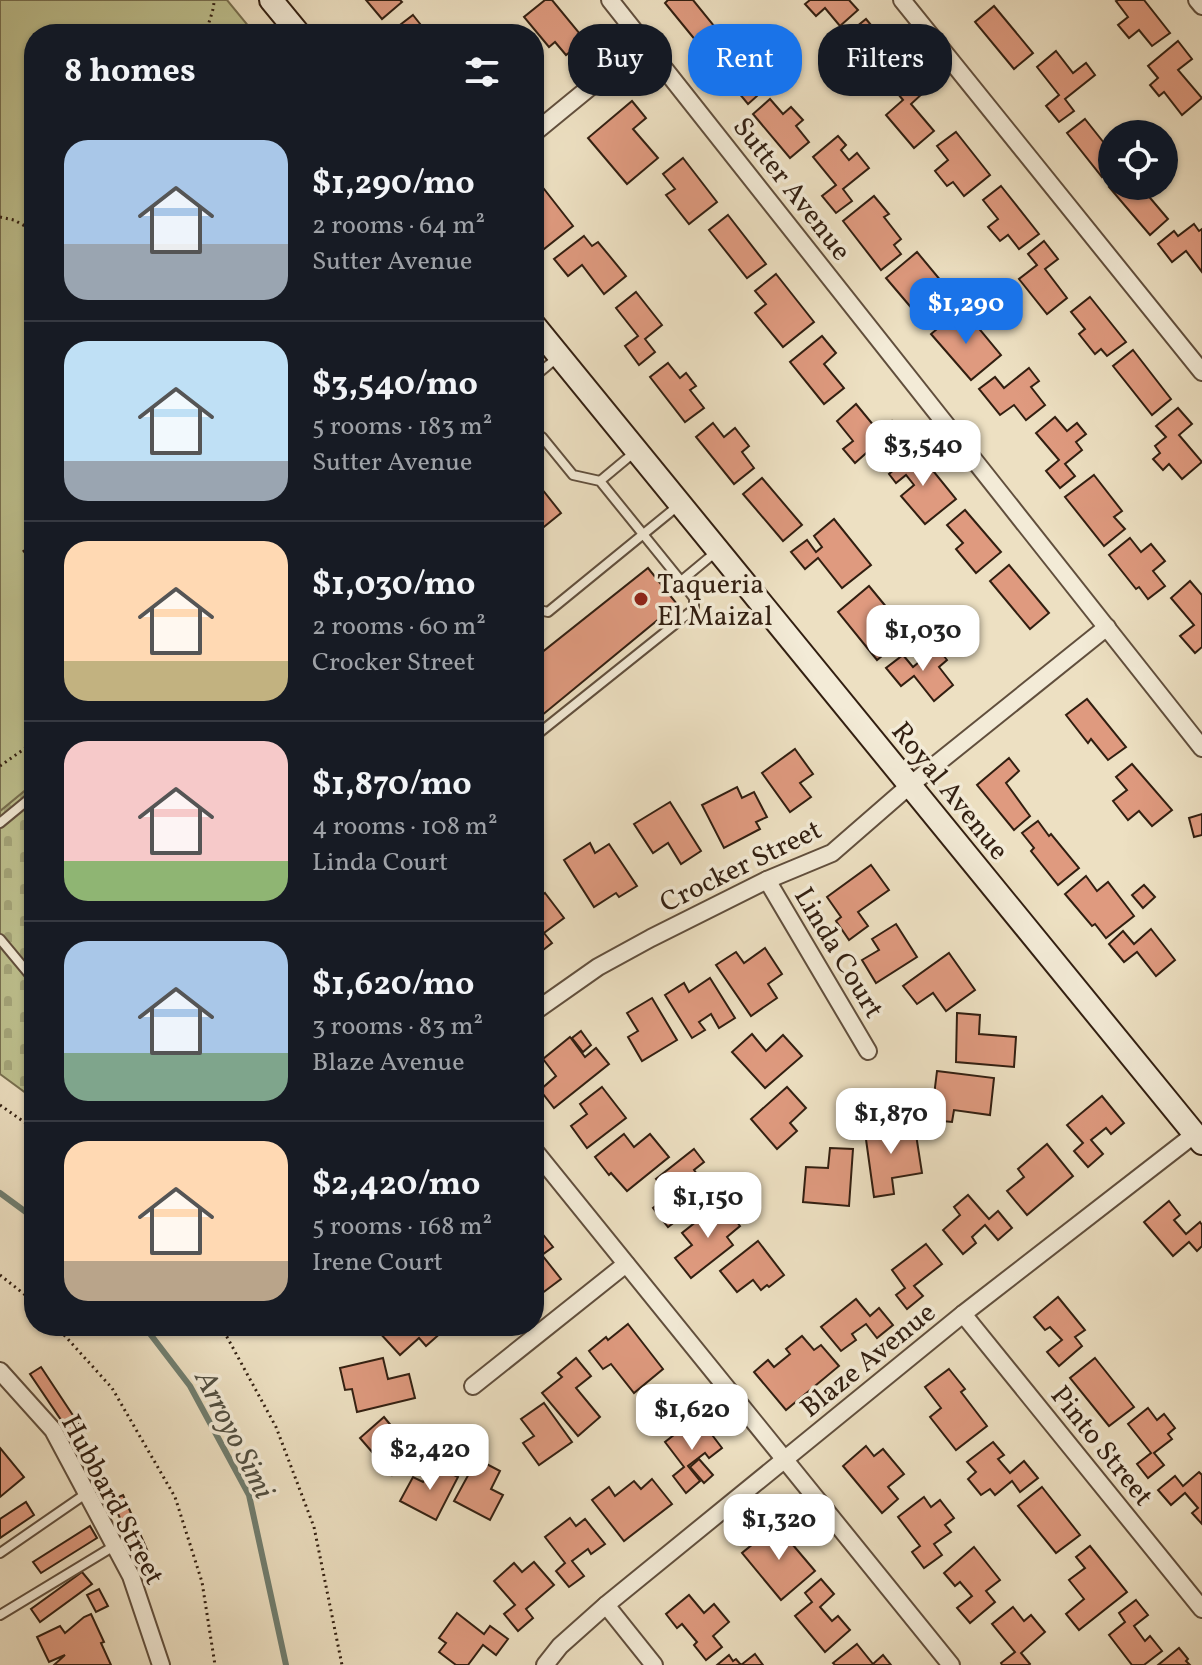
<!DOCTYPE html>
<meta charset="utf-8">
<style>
:root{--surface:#171b24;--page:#242831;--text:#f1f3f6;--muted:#9ea1a6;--line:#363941;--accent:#1a73e8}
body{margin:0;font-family:Vollkorn,serif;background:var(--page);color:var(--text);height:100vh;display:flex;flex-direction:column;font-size:30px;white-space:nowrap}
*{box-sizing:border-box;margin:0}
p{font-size:26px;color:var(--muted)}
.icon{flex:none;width:44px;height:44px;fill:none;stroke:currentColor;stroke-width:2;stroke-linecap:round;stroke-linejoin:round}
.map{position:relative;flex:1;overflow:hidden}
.drawer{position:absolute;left:24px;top:24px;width:520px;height:1312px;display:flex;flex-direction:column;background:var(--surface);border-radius:32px;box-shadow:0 2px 6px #0004}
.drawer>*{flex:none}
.guide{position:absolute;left:568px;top:24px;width:514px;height:72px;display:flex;gap:16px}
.controls{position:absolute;left:1098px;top:120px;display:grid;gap:16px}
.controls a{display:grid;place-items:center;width:80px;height:80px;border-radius:50%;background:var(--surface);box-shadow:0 2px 6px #0004;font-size:40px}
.price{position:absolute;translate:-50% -68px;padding:0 18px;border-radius:16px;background:#fff;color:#222;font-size:26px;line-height:52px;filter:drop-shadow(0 2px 4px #0008)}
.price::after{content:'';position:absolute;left:50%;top:48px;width:24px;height:18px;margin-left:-12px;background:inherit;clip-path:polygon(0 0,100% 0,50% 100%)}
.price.selected{background:var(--accent);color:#fff}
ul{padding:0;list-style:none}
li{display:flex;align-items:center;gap:24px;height:200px;padding:0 40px}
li+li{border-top:2px solid var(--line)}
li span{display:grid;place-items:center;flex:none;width:224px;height:160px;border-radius:24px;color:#555}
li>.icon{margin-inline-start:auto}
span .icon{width:96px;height:96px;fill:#fffc;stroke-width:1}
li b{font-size:34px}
h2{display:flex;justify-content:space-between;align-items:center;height:96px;padding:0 40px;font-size:34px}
.chip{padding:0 28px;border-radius:32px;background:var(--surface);box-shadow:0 2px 6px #0004;font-size:28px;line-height:72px}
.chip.selected{background:var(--accent);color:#fff}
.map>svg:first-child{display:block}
.cemetery{fill:url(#cemetery-stones);stroke:#787050;stroke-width:2}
.park{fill:#bec18f;stroke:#787050;stroke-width:2}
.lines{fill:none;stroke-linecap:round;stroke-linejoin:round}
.stream{stroke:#707e70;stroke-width:6}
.building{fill:#df9a7f;stroke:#321f11;stroke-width:2}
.service-casing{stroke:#614f3d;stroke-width:12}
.minor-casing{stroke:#614f3d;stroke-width:20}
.secondary-casing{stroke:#321f11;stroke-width:26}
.path{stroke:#321f11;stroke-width:3;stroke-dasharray:2 4;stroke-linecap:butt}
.service{stroke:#f3ebd7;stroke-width:8}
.minor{stroke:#f3ebd7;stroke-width:16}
.secondary{stroke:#f3ebd7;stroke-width:22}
.poi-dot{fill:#8f2418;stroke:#f3ebd7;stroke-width:3}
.labels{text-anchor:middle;stroke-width:7;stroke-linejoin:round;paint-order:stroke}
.street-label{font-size:28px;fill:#321f11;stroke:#f3ebd7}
.poi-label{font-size:28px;fill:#321f11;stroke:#f3ebd7;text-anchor:start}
.water-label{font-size:30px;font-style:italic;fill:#514e40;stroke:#f3ebd7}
</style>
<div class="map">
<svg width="1202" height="1665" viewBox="0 0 1202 1665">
<defs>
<pattern id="cemetery-stones" width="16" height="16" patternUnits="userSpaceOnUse" patternTransform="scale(2)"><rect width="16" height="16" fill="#bec18f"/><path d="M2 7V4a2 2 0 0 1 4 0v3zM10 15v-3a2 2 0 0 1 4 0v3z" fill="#a4a57a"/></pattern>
</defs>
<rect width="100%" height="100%" fill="#ede0c2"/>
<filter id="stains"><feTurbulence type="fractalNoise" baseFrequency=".0025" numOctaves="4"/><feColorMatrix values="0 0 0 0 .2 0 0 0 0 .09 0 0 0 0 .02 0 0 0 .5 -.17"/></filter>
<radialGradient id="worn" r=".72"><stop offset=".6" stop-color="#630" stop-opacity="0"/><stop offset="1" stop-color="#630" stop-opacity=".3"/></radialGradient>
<polygon class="cemetery" points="34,783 34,1099 0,1074 0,811"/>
<polygon class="park" points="0,0 227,0 255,34 34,34 34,783 0,811"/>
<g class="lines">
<g class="stream">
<polyline points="0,1193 34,1218"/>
<polyline points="144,1326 190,1386 249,1495 286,1665"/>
</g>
</g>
<g class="building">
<polygon points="366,0 400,0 402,2 382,19"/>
<polygon points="545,0 552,0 585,40 566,55 555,42 549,47 524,17"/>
<polygon points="668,0 693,0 719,32 701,47 665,3"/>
<polygon points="810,0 849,0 858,10 840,26 825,8 816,16 805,4"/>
<polygon points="1118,0 1144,0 1170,33 1152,46 1139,30 1129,38 1118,25 1128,17 1116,1"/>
<polygon points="994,6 1033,53 1014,69 975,22"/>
<polygon points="413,15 428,34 395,34 392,31"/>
<polygon points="866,19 906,67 888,82 875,67 862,78 851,65 862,56 845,36"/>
<polygon points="728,41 740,55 751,46 763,61 752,70 766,88 748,104 709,57"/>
<polygon points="1178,41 1192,59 1178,70 1202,98 1182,115 1164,92 1159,96 1150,85 1158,78 1148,66"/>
<polygon points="1056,51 1073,73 1086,63 1095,75 1065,99 1074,111 1059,122 1046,106 1059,95 1037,67"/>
<polygon points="909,76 923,93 911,104 934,131 914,148 886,115 903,100 894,89"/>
<polygon points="770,99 783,114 791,107 803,120 796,126 809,142 790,158 753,114"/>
<polygon points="632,101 646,118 633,129 658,158 627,184 588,138"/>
<polygon points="1085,119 1112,153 1112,169 1102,177 1067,133"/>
<polygon points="956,132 990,175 964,196 953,182 947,186 935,171 948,160 937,146"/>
<polygon points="838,136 846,145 841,150 849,160 857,153 869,168 843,189 852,201 836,213 822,196 836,185 813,157"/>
<polygon points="683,158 717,202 689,224 666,195 675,189 663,174"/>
<polygon points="537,180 573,226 544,249 534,236 534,183"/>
<polygon points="1112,185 1140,186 1168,219 1150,235 1109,187"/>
<polygon points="1001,186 1039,234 1019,249 1008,235 1000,241 988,227 998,219 983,200"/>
<polygon points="874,196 889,214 884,217 901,239 894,245 901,254 881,270 843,221"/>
<polygon points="728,215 766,264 747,278 709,230"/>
<polygon points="1194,224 1199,231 1202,229 1202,272 1186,251 1172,262 1158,244 1174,231 1178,236"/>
<polygon points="584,236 592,246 598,242 626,276 604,294 582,265 568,276 554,259"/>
<polygon points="1044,241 1058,259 1045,269 1067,298 1047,314 1019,279 1037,265 1028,254"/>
<polygon points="917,252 956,299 926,325 886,278"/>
<polygon points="776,274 814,322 783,347 755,313 766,304 755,291"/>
<polygon points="636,292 662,325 645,339 655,352 639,365 625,346 638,336 616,308"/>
<polygon points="1090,297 1126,342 1107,356 1101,349 1095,354 1079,334 1085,329 1071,312"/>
<polygon points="955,314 964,326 972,320 1001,355 971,380 931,334"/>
<polygon points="822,336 836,353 824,364 844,388 824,404 790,362"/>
<polygon points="1133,350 1171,399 1152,415 1113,366"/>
<polygon points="668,363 680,378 686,373 696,386 690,390 704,408 685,422 650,377"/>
<polygon points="1029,368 1039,381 1031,387 1045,405 1026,420 1014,405 1000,415 979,389 995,377 1004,388"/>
<polygon points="856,404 879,432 892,421 907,438 892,451 882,439 855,463 843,449 853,441 837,421"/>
<polygon points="1178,408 1192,424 1179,435 1202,462 1182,479 1169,464 1163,470 1153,459 1160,453 1155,446 1166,437 1156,426"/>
<polygon points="1055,417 1067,431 1077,423 1086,434 1076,442 1082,450 1065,464 1075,476 1060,488 1046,471 1059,460 1036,433"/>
<polygon points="713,423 724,437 735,428 749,446 742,452 754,468 734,484 696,437"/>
<polygon points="917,451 956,499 925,524 901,496 914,485 906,475 896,483 889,474"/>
<polygon points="1094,475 1122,511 1114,517 1125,529 1104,546 1065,497"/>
<polygon points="762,478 802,525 783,541 743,494"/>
<polygon points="534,479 561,513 534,535"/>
<polygon points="965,510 1001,552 976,573 956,549 963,543 947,525"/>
<polygon points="834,519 871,565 842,588 818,558 805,569 791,552 807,540 816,552 822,547 814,536"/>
<polygon points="1130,538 1141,552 1151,544 1165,561 1153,571 1165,586 1148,599 1139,587 1136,589 1109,555"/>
<polygon points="1009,565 1049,613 1030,629 990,581"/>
<polygon points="648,568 677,604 535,721 534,645 541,653"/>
<polygon points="1190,581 1202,595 1202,647 1195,653 1180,636 1194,625 1171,598"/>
<polygon points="869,586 897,620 883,632 894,646 877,660 838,612"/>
<polygon points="937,647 947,660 939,667 953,685 934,701 914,676 901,686 886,668 903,655 913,667"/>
<polygon points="1087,699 1126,747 1108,760 1091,739 1088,743 1066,715"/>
<polygon points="795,749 813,774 800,783 811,797 790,812 762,773"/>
<polygon points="1009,758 1019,771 1006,783 1030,816 1014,830 977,785"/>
<polygon points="1132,764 1172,810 1152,826 1139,811 1128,820 1113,801 1127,790 1116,777"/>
<polygon points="737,787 742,798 754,792 767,817 756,822 760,829 724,848 702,805"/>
<polygon points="670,802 701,851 681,864 668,843 653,853 634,824"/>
<polygon points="1202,814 1202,835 1194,837 1189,818"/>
<polygon points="1038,821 1049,836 1051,834 1079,868 1058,885 1031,851 1034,848 1022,833"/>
<polygon points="590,843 595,853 609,844 637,886 619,897 616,893 594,907 564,860"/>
<polygon points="871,865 889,890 858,912 868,926 849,940 836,921 841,917 827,897"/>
<polygon points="1086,876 1097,891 1108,882 1134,916 1106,938 1095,924 1092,926 1065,894"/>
<polygon points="1144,885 1155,897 1143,908 1132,895"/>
<polygon points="545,893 564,918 544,933 552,943 534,957 534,901"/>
<polygon points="896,924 917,957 876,983 862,960 879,950 872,939"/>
<polygon points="1151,929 1175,960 1156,976 1137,952 1124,962 1109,944 1123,931 1134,944"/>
<polygon points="765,948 782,974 768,984 777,998 751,1016 716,965 736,952 744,963"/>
<polygon points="949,953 975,990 946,1011 933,993 917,1004 903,986"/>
<polygon points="710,978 735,1018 719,1028 711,1014 699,1022 705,1030 692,1038 665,995 684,983 689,992"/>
<polygon points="652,998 677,1040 642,1061 628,1037 638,1031 627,1013"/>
<polygon points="957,1013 980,1015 979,1034 1016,1037 1014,1067 956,1062"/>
<polygon points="581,1031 591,1045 583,1052 572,1038"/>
<polygon points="752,1034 766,1051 783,1035 802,1056 765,1088 732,1052"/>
<polygon points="570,1037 585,1057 596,1048 609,1064 554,1108 540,1090 556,1076 543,1059"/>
<polygon points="937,1071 994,1078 990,1115 954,1110 952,1122 931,1120"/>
<polygon points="602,1087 626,1118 587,1148 571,1126 587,1114 580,1104"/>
<polygon points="787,1087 806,1108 790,1123 797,1131 777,1149 751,1119"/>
<polygon points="1102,1096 1124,1123 1111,1134 1106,1128 1091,1140 1103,1154 1088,1167 1074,1151 1083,1143 1067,1125"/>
<polygon points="892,1121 893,1131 915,1128 922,1173 892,1178 894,1194 874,1197 864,1125"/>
<polygon points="624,1134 634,1147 650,1134 669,1157 627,1191 611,1173 609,1175 595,1157"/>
<polygon points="1047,1144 1073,1176 1027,1215 1007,1191 1024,1177 1018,1169"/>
<polygon points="830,1148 853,1149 849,1206 803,1202 806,1167 828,1168"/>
<polygon points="694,1149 704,1162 694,1170 712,1193 668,1227 653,1208 669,1196 656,1179"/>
<polygon points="968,1195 989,1219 998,1211 1012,1228 998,1240 985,1225 972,1237 976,1243 963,1254 943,1230 960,1215 954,1207"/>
<polygon points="1169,1201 1180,1215 1174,1220 1186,1234 1200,1222 1202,1225 1202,1246 1197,1251 1189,1242 1173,1256 1144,1222"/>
<polygon points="721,1202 740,1226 727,1237 733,1245 691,1278 675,1258 692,1245 682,1233"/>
<polygon points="541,1232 553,1247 542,1255 561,1279 537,1297 534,1294 534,1237"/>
<polygon points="758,1241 784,1275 769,1287 767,1285 761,1290 753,1280 737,1292 720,1271"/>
<polygon points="926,1244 942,1264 914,1286 923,1296 907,1309 896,1295 905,1288 892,1270"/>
<polygon points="1058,1297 1085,1330 1075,1337 1082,1346 1059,1366 1047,1352 1062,1340 1050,1327 1045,1330 1034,1317"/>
<polygon points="856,1299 870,1316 879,1308 893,1325 877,1338 866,1324 852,1334 856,1340 841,1351 821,1327"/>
<polygon points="628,1324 663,1369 634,1393 611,1364 603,1369 589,1351 606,1337 608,1340"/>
<polygon points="383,1326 438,1326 443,1331 426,1346 419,1338 400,1355 378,1331"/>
<polygon points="802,1336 814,1350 821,1345 839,1366 786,1410 754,1372 768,1360 774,1367 790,1354 786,1349"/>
<polygon points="383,1358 388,1379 409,1374 415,1398 357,1412 352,1389 345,1390 340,1368"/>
<polygon points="576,1358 591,1376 576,1388 600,1417 578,1436 542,1393 562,1377 558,1373"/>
<polygon points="1095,1358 1134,1407 1109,1426 1070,1378"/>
<polygon points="41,1367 84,1432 74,1439 30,1374"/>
<polygon points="949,1369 965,1389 961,1392 987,1426 956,1450 930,1417 941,1408 925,1387"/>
<polygon points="544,1403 572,1442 539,1465 523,1443 534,1436 521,1419"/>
<polygon points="1148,1408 1157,1420 1164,1414 1175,1428 1168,1434 1172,1439 1154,1453 1164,1465 1148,1478 1137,1464 1151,1453 1128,1424"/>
<polygon points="384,1417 402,1439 411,1431 425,1447 392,1475 360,1438"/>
<polygon points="703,1423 722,1448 709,1458 705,1453 688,1466 700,1481 686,1493 673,1476 684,1467 665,1442 688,1424 694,1431"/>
<polygon points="993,1442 1004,1455 998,1459 1010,1473 1024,1461 1038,1478 1020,1492 1012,1481 995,1495 990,1489 981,1495 968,1479 976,1472 967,1462"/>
<polygon points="866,1446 874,1456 883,1449 904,1474 888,1487 898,1499 882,1513 843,1466"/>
<polygon points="0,1448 24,1477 0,1497"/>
<polygon points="477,1459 500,1471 491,1489 503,1495 490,1520 454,1501"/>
<polygon points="699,1459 713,1475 704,1483 690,1467"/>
<polygon points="432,1464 458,1477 436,1520 400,1501 413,1477 423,1482"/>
<polygon points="1199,1472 1202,1475 1202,1524 1192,1513 1198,1508 1185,1493 1171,1505 1158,1490 1175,1476 1183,1486"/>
<polygon points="652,1479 672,1504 624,1541 592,1500 609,1487 615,1496 634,1481 641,1489"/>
<polygon points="1042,1487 1080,1535 1056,1553 1018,1506"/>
<polygon points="123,1495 148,1552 137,1557 112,1500"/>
<polygon points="924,1497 931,1507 940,1500 954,1518 945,1525 951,1532 934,1544 942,1555 924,1568 912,1552 920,1546 898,1517"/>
<polygon points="26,1502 34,1515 0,1538 0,1519"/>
<polygon points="570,1518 576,1526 585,1519 605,1544 591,1554 588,1549 572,1561 584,1576 569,1587 556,1571 565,1563 545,1537"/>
<polygon points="776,1525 815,1571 781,1600 742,1553"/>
<polygon points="90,1526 97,1538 41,1573 33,1562"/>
<polygon points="1090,1546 1127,1592 1079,1630 1066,1614 1084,1599 1069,1580 1085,1568 1076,1557"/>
<polygon points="974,1547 1000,1580 986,1591 995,1602 970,1623 957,1608 972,1596 960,1582 955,1586 944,1573"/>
<polygon points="534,1562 554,1585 526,1609 533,1618 518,1631 504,1614 515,1605 494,1581 514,1563 522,1572"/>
<polygon points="82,1572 92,1584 40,1622 31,1609"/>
<polygon points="821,1579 834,1594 820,1607 832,1621 838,1616 850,1630 825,1652 795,1616 812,1602 805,1593"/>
<polygon points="99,1589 108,1606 96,1612 87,1595"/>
<polygon points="689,1595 704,1613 714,1604 729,1622 713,1636 722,1647 706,1660 694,1645 697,1642 682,1624 677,1628 666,1614"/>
<polygon points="1136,1600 1148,1615 1134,1626 1145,1641 1150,1636 1162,1651 1144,1665 1132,1665 1109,1635 1125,1622 1119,1613"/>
<polygon points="1013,1607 1024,1621 1031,1615 1045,1632 1021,1653 1030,1664 1029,1665 1002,1665 1001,1663 1015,1652 992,1624"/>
<polygon points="457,1613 484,1634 490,1626 508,1639 496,1655 483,1645 468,1665 456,1665 439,1652 446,1643 439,1638"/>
<polygon points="91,1614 104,1642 101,1643 111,1665 54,1665 65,1655 49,1662 37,1637 60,1626 65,1633 84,1617"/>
<polygon points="857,1644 873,1664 883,1655 891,1665 835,1665 833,1663"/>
<polygon points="1179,1648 1188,1659 1186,1661 1190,1665 1158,1665"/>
<polygon points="755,1654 763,1665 717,1665 729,1655 733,1661 736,1659 741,1665"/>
</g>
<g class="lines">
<g class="service-casing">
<g id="service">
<polyline points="534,377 558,357"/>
<polyline points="534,433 542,437 573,475 600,481 681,581"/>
<polyline points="600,481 636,451"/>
<polyline points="534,604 539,610 548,612 679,505"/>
<polyline points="534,737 694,609 694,598 681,581 717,551"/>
<polyline points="0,823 34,795"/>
<polyline points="0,939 34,980"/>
<polyline points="0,1553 87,1493"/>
<polyline points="0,1615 114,1546"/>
</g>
</g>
<g class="minor-casing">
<g id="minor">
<polyline points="610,0 1202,748"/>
<polyline points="902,0 1202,372"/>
<polyline points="1197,0 1202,6"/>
<polyline points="534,133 645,42"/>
<polyline points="767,880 868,1051"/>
<polyline points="534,1012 598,967 651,938 767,880 832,853 909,786 1107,627"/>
<polyline points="534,1150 951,1665"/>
<polyline points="963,1314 1202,1609"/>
<polyline points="0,1371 53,1430 131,1576 161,1665"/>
<polyline points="473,1386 626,1264"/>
<polyline points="606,1605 654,1665"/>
<polyline points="545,1665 560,1646 606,1605 963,1314 1195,1134"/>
</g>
</g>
<g class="secondary-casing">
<g id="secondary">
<polyline points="271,0 299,34"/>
<polyline points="534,325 1202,1143"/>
</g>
</g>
<g class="path">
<path d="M206,34C208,22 214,12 214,0"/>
<polyline points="0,217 14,220 34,231"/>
<polyline points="23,552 34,543"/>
<polyline points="29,602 34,608"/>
<polyline points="0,766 34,742"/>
<polyline points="0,1105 34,1129"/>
<polyline points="0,1275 34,1302"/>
<polyline points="56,1326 112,1388 175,1497 202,1582 215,1665"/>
<polyline points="221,1326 276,1427 314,1527 342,1665"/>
</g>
<use href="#service" class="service"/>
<use href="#minor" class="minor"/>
<use href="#secondary" class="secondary"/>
</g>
<circle class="poi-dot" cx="641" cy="599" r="8"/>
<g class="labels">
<g class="street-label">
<text transform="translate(793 188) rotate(52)" y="10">Sutter Avenue</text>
<text transform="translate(951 790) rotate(51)" y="10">Royal Avenue</text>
<text transform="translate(740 865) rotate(-26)" y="10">Crocker Street</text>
<text transform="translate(840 952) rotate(59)" y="10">Linda Court</text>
<text transform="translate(867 1359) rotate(-39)" y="10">Blaze Avenue</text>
<text transform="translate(1103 1445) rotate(51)" y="10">Pinto Street</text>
<text transform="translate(114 1499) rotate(62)" y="10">Hubbard Street</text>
</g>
<g class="poi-label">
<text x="657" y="593">Taqueria<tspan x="657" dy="32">El Maizal</tspan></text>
</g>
<g class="water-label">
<text transform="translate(235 1434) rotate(63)" y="10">Arroyo Simi</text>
</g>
</g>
<rect width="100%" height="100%" filter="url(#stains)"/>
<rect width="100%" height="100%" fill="url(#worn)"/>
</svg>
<div class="controls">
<a><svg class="icon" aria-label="locate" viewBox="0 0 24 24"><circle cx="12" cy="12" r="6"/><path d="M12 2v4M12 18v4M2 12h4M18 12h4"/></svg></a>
</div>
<b class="price selected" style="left:966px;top:346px">$1,290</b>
<b class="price" style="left:923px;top:488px">$3,540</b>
<b class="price" style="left:923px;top:673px">$1,030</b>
<b class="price" style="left:891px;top:1156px">$1,870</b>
<b class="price" style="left:708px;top:1240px">$1,150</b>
<b class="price" style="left:692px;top:1452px">$1,620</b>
<b class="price" style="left:430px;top:1492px">$2,420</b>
<b class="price" style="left:779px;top:1562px">$1,320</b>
<div class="guide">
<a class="chip">Buy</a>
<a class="chip selected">Rent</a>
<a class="chip">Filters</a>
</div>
<section class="drawer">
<h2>8 homes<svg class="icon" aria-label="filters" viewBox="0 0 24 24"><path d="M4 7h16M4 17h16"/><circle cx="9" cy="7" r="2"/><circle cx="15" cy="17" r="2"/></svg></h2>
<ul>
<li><span style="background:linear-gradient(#a9c7e8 65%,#9aa5b1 0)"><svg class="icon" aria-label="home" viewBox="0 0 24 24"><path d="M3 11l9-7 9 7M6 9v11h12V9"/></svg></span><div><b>$1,290/mo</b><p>2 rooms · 64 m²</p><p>Sutter Avenue</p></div></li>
<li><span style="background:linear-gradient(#bfe0f5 75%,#9aa5b1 0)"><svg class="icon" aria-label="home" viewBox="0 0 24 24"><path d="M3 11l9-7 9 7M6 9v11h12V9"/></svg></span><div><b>$3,540/mo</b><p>5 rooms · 183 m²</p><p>Sutter Avenue</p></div></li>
<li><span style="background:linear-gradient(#ffd9b3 75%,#c2b280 0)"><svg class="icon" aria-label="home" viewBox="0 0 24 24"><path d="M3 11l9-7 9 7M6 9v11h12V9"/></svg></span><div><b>$1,030/mo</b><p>2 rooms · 60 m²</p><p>Crocker Street</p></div></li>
<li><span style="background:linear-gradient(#f6c9c9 75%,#8fb573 0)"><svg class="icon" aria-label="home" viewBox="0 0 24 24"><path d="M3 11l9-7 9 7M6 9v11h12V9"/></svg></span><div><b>$1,870/mo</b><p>4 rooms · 108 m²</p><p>Linda Court</p></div></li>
<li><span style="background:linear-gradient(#a9c7e8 70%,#7fa58c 0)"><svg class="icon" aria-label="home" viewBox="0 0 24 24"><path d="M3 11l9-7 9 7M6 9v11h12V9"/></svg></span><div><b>$1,620/mo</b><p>3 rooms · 83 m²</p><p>Blaze Avenue</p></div></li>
<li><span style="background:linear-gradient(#ffd9b3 75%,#b9a48a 0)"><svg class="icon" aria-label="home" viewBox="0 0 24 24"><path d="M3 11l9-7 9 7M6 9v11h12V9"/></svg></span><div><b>$2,420/mo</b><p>5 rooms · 168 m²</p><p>Irene Court</p></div></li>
</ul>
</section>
</div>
